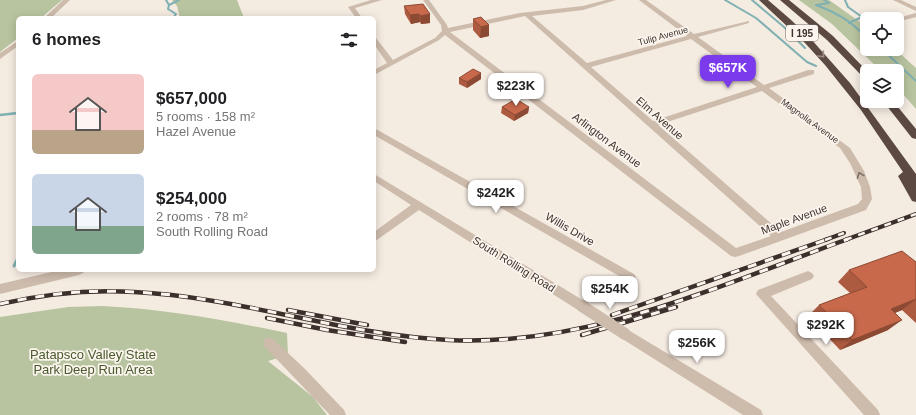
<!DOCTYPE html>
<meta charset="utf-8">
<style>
:root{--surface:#fff;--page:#f2f2f2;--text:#202124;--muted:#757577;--accent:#7c3aed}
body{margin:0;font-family:Helvetica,sans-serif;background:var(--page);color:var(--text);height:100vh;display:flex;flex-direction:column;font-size:15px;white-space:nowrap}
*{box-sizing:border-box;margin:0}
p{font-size:13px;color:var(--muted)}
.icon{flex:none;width:22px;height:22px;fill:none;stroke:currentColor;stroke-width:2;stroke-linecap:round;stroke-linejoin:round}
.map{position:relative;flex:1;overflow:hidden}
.panel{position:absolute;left:16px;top:16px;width:360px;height:256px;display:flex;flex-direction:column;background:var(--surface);border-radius:6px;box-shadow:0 2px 10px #0003}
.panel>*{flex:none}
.fabs{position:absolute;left:860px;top:12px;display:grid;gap:8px}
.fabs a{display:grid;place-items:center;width:44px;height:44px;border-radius:6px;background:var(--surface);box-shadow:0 2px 10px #0003;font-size:20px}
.price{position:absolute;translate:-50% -34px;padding:0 9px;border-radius:8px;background:#fff;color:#222;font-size:13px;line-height:26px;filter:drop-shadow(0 1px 2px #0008)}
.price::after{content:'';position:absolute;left:50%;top:24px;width:12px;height:9px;margin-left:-6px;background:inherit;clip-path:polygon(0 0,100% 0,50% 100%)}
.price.selected{background:var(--accent);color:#fff}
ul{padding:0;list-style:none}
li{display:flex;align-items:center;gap:12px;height:100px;padding:0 16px}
li span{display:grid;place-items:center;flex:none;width:112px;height:80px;border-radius:6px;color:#555}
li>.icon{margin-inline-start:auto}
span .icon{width:48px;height:48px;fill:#fffc;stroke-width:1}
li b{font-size:17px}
h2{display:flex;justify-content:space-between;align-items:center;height:48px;padding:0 16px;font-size:17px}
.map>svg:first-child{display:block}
.green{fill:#b8c4a0}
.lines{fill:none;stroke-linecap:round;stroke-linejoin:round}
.stream-far2{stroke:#7fb0b2;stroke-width:2}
.stream-far1{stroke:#7fb0b2;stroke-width:2.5}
.stream{stroke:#7fb0b2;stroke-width:3}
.minor{fill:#cdbbac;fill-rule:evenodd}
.highway{fill:#5c4a42;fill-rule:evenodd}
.rail-far1-casing{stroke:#3b302b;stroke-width:4}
.rail-casing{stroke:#3b302b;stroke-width:4.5}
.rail-far1{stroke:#fbf5ee;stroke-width:2.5;stroke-dasharray:7;stroke-linecap:butt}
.rail{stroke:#fbf5ee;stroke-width:3;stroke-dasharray:9;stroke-linecap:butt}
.minor-bridge{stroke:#cdbbac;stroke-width:12}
.wall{fill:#ac5a40}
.shaded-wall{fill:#8c4a34}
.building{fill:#c8694b;stroke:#8c4a34}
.oneway{stroke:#9c8e87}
.oneway2{stroke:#7d6f65}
.labels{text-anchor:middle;stroke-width:3.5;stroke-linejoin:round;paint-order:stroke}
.far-street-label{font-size:9px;fill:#3b302b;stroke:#fbf5ee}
.shield{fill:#fbf5ee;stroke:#756b66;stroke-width:1}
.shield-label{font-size:10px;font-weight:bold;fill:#3b302b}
.street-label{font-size:11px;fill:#3b302b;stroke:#fbf5ee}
.near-park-label{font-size:13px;fill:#4a5a2e;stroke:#fbf5ee}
</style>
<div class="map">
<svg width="916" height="415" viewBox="0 0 916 415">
<rect width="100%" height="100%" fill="#f4ebe1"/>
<g class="green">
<polygon points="0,0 62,0 41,18 18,18 18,38 0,52"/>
<polygon points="172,0 237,0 244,18 180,18 177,6"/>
<polygon points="799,0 829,0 867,27 867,49 895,49 916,68 916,109 897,87 897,71 881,71 832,24"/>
<path d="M102,306C165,309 225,320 287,333L288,355L268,361L313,397L327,415H0V317L68,307Z"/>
</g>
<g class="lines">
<g class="stream-far2">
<polyline points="166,0 169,5 168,9 176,14 173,18"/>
<polyline points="725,0 756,18 807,62 816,66"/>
<polyline points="752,0 784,27 805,48"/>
<path d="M824,0L829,3L816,5C835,12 855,22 867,40"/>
<polyline points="845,0 848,7 862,17 849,23"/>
<polyline points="169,5 179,0"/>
<polyline points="882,49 916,81"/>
</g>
<polyline class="stream-far1" points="0,115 18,113"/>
<polyline class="stream" points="14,266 18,258"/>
<g class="minor">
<polygon points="63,0 70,0 51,18 44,18"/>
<polygon points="371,0 382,0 355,8 362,18 356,18 348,7"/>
<path d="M423,0H429L447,25L448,28L520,13L583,6L606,0H616L583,10L532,16L587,63L687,36L639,0H646L694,34L749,21V23L698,37L764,85L808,70H814V74L769,88L850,148L864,171L870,187L872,199L866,210L739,256L735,257L731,256L445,35L439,40L374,75V70L387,63L374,44V37L376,38L393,60L435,38L442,31L441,25ZM525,16L771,236L736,248L450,32ZM691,39L757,87L653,121L591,67ZM762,91L840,148L850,163L861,187L862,199L858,204L781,232L658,125Z"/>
<polygon points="893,0 901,0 916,7 916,11"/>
<polygon points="916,13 916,17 897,22 897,19 894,19"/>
<polygon points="18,41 18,46 0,59 0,53"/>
<polygon points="374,128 634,274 636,277 634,280 630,282 626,280 374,135"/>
<polygon points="374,174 586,302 588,306 586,310 582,311 578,310 419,210 374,242 374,232 411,205 374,181"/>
<polygon points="60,270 85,270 83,273 79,275 0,294 0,284"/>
<polygon points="808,271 812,273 814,276 812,279 771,296 878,410 880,415 864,415 756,294 758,290"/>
<polygon points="625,328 761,410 763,415 743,415 621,338 619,334 621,330"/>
<polygon points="269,337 273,339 305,369 344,410 346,415 330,415 265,347 263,343 265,339"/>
</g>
<g class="highway">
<polygon points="759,0 768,0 790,19 811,39 850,83 916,174 916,202 912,201 898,176 903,172 861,110 825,65 805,43"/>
<polygon points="780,0 789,0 833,36 867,71 867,79 864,78 827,40"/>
<polygon points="883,101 893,101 916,129 916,139 912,138"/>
</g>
<g class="rail-far1-casing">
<g id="rail-far1">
<polyline points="825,240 844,233"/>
<polyline points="845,240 916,214"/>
</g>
</g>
<g class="rail-casing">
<g id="rail">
<path d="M0,304C44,294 89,289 134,292C241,297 342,335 449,340C587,347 721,285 848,239"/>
<polyline points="288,310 367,325"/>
<polyline points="612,315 828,239"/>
<polyline points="267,318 327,330 405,342"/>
<polyline points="582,335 676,307"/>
</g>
</g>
<use href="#rail-far1" class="rail-far1"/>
<use href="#rail" class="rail"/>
<polyline class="minor-bridge" points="582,306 625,334"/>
</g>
<g class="wall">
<polygon points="404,6 430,14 430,23 421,24 420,22 411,24 405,14"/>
<polygon points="473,19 489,25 489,36 480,38 473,30"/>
<polygon points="459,78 481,79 467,88 459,84"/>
<polygon points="502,107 529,107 528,113 514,121 501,113"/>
<polygon points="916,262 916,323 902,310 895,313 888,330 840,350 808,316 819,305 850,293 838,282 849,270"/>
</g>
<g class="shaded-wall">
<polygon points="419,14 420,22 411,24 410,15"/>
<polygon points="430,14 430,23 421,24 420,16"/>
<polygon points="489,25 489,36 480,38 481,27"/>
<polygon points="481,73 481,79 467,88 467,82"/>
<polygon points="529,107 528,113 514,121 515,115"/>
<polygon points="916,299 902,310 877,320 891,309"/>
<polygon points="902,320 888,330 840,350 852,340"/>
</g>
<g class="building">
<polygon points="423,4 430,14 420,16 419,14 410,15 404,6"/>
<polygon points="481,17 489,25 481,27 473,19"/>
<polygon points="473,69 481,73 467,82 459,78"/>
<polygon points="516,99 529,107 515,115 502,107"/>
<polygon points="902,251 916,262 916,299 891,309 902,320 852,340 819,305 867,287 849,270"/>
</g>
<defs><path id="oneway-chevron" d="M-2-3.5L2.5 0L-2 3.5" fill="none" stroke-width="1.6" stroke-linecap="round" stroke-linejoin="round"/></defs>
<use class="oneway" href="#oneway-chevron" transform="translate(822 55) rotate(47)"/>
<use class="oneway2" href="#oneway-chevron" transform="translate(860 175) rotate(-111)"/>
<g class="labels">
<g class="far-street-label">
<text transform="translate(663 36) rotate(-15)" y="3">Tulip Avenue</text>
<text transform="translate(810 121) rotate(36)" y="3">Magnolia Avenue</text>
</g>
<rect class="shield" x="786" y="25" width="32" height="16" rx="3"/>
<g class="shield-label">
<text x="802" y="37">I 195</text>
</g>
<g class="street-label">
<text transform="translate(660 118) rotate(41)" y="4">Elm Avenue</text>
<text transform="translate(607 140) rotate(37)" y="4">Arlington Avenue</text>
<text transform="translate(794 219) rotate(-20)" y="4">Maple Avenue</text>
<text transform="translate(570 229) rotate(30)" y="4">Willis Drive</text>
<text transform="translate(514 264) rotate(32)" y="4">South Rolling Road</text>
</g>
<g class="near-park-label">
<text x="93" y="359">Patapsco Valley State<tspan x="93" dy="15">Park Deep Run Area</tspan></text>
</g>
</g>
</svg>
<div class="fabs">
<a><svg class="icon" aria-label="locate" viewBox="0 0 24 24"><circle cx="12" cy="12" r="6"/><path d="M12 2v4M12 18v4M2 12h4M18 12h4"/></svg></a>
<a><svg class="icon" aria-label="layers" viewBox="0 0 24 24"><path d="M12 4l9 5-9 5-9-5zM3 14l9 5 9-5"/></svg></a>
</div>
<b class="price selected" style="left:728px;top:89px">$657K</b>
<b class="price" style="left:516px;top:107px">$223K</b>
<b class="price" style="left:496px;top:214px">$242K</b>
<b class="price" style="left:610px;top:310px">$254K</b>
<b class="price" style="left:826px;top:346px">$292K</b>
<b class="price" style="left:697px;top:364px">$256K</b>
<section class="panel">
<h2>6 homes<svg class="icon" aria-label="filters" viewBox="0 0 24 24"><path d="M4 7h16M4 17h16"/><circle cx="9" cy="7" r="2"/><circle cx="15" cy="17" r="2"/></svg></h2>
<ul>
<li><span style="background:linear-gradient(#f6c9c9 70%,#b9a48a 0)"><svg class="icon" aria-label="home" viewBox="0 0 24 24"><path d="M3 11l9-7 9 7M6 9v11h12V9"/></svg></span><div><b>$657,000</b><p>5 rooms · 158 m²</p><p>Hazel Avenue</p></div></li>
<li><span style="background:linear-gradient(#c9d6e8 65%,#7fa58c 0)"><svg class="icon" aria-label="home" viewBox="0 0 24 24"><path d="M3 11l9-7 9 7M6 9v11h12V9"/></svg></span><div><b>$254,000</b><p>2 rooms · 78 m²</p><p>South Rolling Road</p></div></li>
</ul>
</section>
</div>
